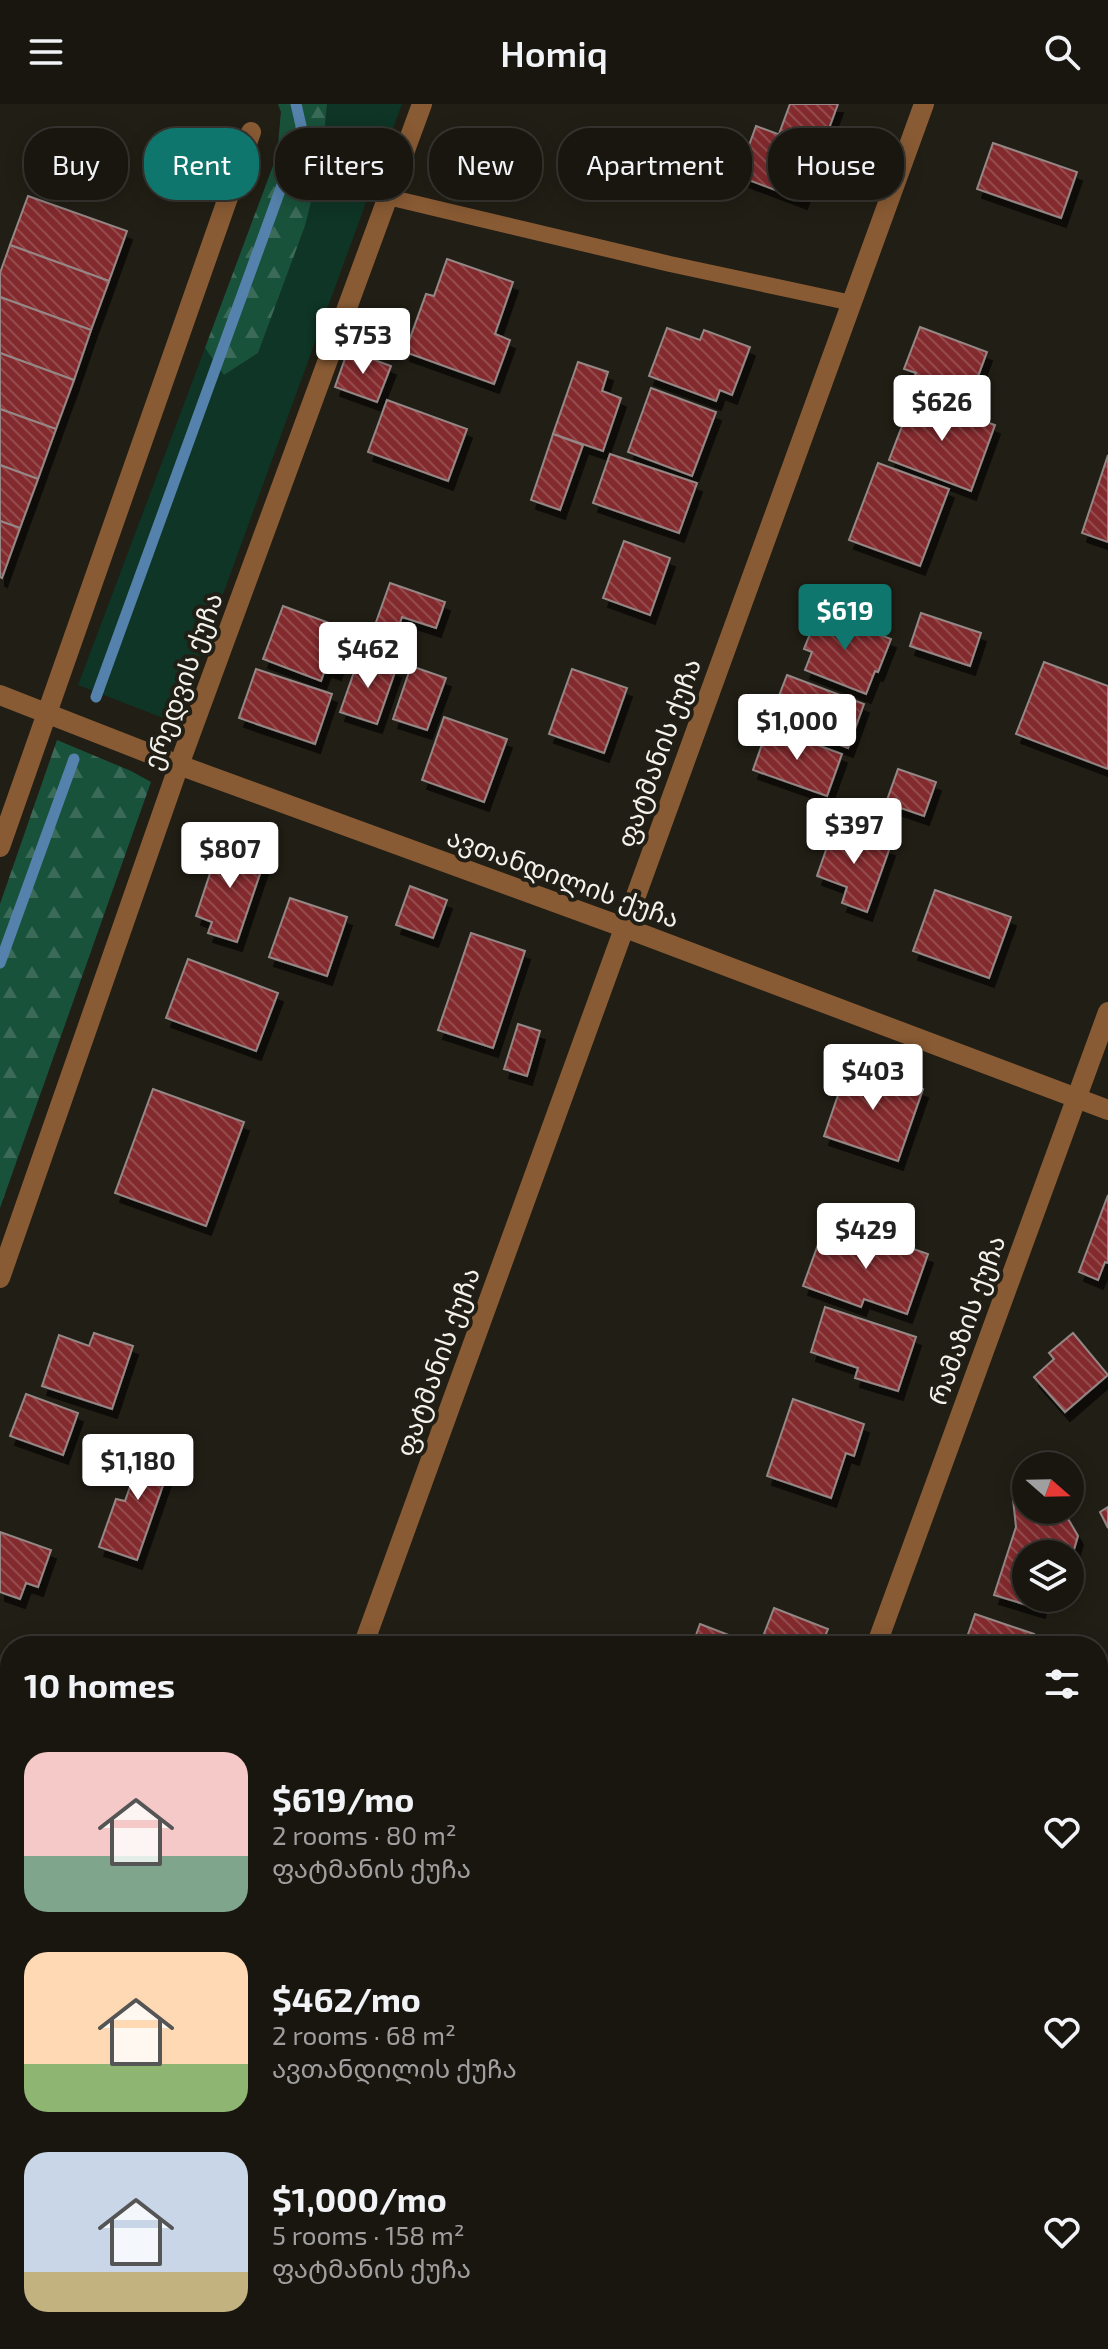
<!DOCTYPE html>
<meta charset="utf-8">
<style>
:root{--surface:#191610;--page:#221f19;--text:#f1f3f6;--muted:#9f9f9f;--line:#373530;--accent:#0f766e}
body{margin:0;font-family:"Exo 2","Noto Sans Georgian",sans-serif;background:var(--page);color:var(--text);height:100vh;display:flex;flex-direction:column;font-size:30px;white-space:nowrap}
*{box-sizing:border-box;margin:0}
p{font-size:26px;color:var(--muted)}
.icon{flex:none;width:44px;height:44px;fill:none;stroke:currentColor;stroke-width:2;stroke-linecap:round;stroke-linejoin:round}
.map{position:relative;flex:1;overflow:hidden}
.sheet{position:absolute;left:0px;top:1532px;width:1108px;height:714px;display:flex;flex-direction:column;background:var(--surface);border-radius:32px 32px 0 0;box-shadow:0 4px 20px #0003,0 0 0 2px var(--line)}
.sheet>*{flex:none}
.top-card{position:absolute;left:24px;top:24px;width:1060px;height:72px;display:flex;gap:16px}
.needle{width:52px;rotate:110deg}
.fabs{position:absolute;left:1012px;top:1348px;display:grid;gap:16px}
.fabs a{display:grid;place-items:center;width:72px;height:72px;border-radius:50%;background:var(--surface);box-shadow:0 4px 20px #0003,0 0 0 2px var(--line);font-size:40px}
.price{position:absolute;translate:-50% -68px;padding:0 18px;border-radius:8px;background:#fff;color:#222;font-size:26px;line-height:52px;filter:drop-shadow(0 2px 4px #0008)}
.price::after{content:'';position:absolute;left:50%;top:48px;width:24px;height:18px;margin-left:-12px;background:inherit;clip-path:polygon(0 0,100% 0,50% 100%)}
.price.current{background:var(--accent);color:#fff}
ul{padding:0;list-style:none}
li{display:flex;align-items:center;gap:24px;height:200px;padding:0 24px}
li span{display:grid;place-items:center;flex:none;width:224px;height:160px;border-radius:24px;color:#555}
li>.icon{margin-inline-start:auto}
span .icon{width:96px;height:96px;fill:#fffc;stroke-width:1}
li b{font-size:34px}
h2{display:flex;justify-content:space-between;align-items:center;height:96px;padding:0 24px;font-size:34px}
.chip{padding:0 28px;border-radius:32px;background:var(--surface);box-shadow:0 4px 20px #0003,0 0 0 2px var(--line);font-size:28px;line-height:72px}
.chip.current{background:var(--accent);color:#fff}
header{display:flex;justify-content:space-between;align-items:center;height:104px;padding:0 24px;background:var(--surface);font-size:36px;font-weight:600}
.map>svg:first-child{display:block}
.grass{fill:#0e3525}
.forest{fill:url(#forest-firs)}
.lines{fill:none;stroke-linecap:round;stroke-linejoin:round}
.stream{stroke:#5482ac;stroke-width:11}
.building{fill:url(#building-back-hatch);stroke:#948786;stroke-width:2;filter:url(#shadow)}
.service{stroke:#895b34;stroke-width:16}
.minor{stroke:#895b34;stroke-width:20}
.tertiary{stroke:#895b34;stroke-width:20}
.labels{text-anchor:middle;stroke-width:8;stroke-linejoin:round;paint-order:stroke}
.street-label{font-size:26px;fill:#f4f2ec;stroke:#211e15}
</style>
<header><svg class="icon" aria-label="menu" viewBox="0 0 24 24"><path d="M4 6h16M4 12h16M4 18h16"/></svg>Homiq<svg class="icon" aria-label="search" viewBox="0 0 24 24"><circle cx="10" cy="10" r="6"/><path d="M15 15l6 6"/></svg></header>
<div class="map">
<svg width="1108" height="2245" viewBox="0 0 1108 2245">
<defs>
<pattern id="forest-firs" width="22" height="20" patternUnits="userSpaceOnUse" patternTransform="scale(2)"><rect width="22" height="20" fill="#19523b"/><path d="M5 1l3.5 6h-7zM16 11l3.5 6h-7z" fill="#3b6b58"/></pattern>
<pattern id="building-back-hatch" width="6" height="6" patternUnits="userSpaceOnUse" patternTransform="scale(2)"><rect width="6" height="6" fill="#832c2e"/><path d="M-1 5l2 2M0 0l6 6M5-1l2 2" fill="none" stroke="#954b4c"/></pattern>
<filter id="shadow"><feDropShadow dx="5" dy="9" stdDeviation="0" flood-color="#0009"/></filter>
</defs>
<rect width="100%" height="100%" fill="#211e15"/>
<polygon class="grass" points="327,0 402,0 176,619 78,581 205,244 224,271 258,249 305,122 322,54"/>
<g class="forest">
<polygon points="278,0 327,0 322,54 305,122 258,249 224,271 205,244 277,51 281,8"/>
<polygon points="57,636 131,667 151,678 0,1104 0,800"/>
</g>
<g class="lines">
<g class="stream">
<polyline points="96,593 302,26 296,0"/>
<polyline points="0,859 74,655"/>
</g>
</g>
<g class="building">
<polygon points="790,0 838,0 821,46 779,30"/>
<polygon points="756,22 821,46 802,96 738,72"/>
<polygon points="993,39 1077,68 1061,114 977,85"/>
<polygon points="28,92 127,127 109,177 10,141"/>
<polygon points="10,141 109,177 91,226 0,193 0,169"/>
<polygon points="447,155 513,178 495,230 510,236 494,280 405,248 426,190 434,192"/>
<polygon points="0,193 91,226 74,276 0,249"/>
<polygon points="920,223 987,248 964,310 909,289 916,269 904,265"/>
<polygon points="667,224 700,236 704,226 750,243 732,291 720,286 716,297 649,272"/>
<polygon points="348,246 391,262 377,298 335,283"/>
<polygon points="0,249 74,276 56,325 0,305"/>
<polygon points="578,258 608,268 602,287 621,294 603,347 553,330"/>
<polygon points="651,284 716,308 692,372 628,348"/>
<polygon points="914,291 995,321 971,387 889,356"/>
<polygon points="387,296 467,325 448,377 368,348"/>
<polygon points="0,305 56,325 38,375 0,361"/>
<polygon points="553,330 583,341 560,406 531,396"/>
<polygon points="610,350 697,379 679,429 593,399"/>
<polygon points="1108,351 1108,438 1082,429"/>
<polygon points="878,359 949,385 920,462 849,436"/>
<polygon points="0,361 38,375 20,424 0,417"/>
<polygon points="0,417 20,424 2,474 0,473"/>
<polygon points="624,437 670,454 650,511 603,494"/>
<polygon points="390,479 445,498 436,524 402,513 392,542 370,535"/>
<polygon points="283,502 351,527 336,567 326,563 321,577 263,555"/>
<polygon points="819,507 891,535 878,568 875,567 866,590 805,566 812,548 804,545"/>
<polygon points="921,509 981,529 970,562 910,542"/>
<polygon points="360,551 396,565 377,620 340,608"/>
<polygon points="1044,558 1108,582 1108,665 1016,630"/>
<polygon points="411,562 446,574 427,626 393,615"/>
<polygon points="256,565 332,590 315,640 239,614"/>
<polygon points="572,565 627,584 604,649 549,630"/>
<polygon points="787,571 864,600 848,644 770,615"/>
<polygon points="444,613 507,635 484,698 422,676"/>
<polygon points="768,623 842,650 827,692 753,666"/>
<polygon points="898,665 936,678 924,712 886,699"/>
<polygon points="834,723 890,743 867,808 842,799 847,783 817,772"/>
<polygon points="221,736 266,752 237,838 208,829 212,818 196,812"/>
<polygon points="410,782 447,796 433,834 396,821"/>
<polygon points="935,786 1011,813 989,874 913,847"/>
<polygon points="290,794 347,813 327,872 269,853"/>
<polygon points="471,829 525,847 493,944 438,926"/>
<polygon points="188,855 278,889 256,947 166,914"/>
<polygon points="518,920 540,927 527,972 504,965"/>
<polygon points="849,959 923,985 898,1057 824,1032"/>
<polygon points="153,985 244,1018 206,1122 115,1089"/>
<polygon points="1108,1091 1108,1159 1105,1158 1098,1176 1079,1168"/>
<polygon points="824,1124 874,1142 877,1132 928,1150 907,1210 864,1195 861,1203 803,1182"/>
<polygon points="825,1203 916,1233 898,1287 855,1274 858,1264 811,1248"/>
<polygon points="94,1229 133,1242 112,1305 42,1282 59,1231 89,1242"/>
<polygon points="1073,1229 1108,1271 1065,1308 1034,1273 1054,1255 1049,1249"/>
<polygon points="26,1290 78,1309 63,1351 10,1332"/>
<polygon points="793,1295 864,1320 854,1352 846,1349 831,1394 767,1372"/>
<polygon points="147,1334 176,1344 137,1456 99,1443 116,1395 125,1397"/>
<polygon points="1026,1381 1026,1406 1063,1406 1078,1432 1070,1459 1070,1450 1026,1450 1026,1494 1043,1494 1040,1505 994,1491 1016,1423 1013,1395"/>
<polygon points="1108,1403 1108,1424 1100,1408"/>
<polygon points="0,1428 51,1446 38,1483 26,1479 20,1495 0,1488"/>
<polygon points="774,1504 828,1525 821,1542 795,1542 764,1530"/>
<polygon points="975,1510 1034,1530 1030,1542 964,1542"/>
<polygon points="700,1520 757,1542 692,1542"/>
<polygon points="1098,1591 1108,1594 1108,1682 1098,1711"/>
<polygon points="0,1608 10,1613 10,1639 0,1661"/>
<polygon points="0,1675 10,1680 10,1718 0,1739"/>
<polygon points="1098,1739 1108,1743 1108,1819 1098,1815"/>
<polygon points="0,2006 10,2010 10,2068 0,2064"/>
<polygon points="0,2080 10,2084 10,2143 0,2140"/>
<polygon points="0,2156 10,2160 10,2207 6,2217 0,2215"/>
</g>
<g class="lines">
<polyline class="service" points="388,93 670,160 852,199"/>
<g class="minor">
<polyline points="0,743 251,28"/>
<polyline points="0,1174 179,661 422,0"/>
<polyline points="363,1542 924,0"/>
<polyline points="876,1542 1108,908"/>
<polyline points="110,2245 113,2236"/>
<polyline points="618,2245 621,2236"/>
</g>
<polyline class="tertiary" points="0,591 179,661 623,823 1108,1006"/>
</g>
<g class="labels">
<g class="street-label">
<text transform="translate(183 577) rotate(-70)" y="9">ერედვის ქუჩა</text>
<text transform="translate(659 649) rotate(-70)" y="9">ფატმანის ქუჩა</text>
<text transform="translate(563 774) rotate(20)" y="9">ავთანდილის ქუჩა</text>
<text transform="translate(967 1216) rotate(-70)" y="9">რამაზის ქუჩა</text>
<text transform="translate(438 1258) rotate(-70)" y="9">ფატმანის ქუჩა</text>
</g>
</g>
</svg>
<div class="fabs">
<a><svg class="needle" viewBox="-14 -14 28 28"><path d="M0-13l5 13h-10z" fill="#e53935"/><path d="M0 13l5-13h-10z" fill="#9f9f9f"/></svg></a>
<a><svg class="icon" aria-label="layers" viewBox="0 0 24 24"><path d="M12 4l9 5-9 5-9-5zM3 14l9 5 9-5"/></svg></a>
</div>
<b class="price" style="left:363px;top:272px">$753</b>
<b class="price" style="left:942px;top:339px">$626</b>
<b class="price current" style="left:845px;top:548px">$619</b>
<b class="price" style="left:368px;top:586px">$462</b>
<b class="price" style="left:797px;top:658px">$1,000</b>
<b class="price" style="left:854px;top:762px">$397</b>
<b class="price" style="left:230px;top:786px">$807</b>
<b class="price" style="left:873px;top:1008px">$403</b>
<b class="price" style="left:866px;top:1167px">$429</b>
<b class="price" style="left:138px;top:1398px">$1,180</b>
<div class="top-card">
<a class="chip">Buy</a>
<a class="chip current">Rent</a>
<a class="chip">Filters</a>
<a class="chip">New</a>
<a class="chip">Apartment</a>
<a class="chip">House</a>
</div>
<section class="sheet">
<h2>10 homes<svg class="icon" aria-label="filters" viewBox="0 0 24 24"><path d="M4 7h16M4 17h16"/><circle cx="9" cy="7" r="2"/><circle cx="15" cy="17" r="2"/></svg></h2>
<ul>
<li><span style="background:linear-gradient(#f6c9c9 65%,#7fa58c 0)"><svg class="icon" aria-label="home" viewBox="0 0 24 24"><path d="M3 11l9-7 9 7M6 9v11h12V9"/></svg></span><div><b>$619/mo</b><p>2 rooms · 80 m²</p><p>ფატმანის ქუჩა</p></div><svg class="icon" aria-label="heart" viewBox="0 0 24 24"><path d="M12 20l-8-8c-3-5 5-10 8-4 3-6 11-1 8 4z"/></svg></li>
<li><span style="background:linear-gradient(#ffd9b3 70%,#8fb573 0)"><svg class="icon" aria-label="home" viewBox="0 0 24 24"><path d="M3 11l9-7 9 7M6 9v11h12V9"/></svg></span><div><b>$462/mo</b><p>2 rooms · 68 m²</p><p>ავთანდილის ქუჩა</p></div><svg class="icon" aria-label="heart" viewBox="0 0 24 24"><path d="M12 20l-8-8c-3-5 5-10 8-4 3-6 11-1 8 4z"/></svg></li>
<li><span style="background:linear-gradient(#c9d6e8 75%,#c2b280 0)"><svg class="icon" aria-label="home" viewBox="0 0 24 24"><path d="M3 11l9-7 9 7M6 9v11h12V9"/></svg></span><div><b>$1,000/mo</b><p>5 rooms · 158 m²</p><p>ფატმანის ქუჩა</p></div><svg class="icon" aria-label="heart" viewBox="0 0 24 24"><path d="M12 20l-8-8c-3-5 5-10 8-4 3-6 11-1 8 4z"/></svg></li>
</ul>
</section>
</div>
